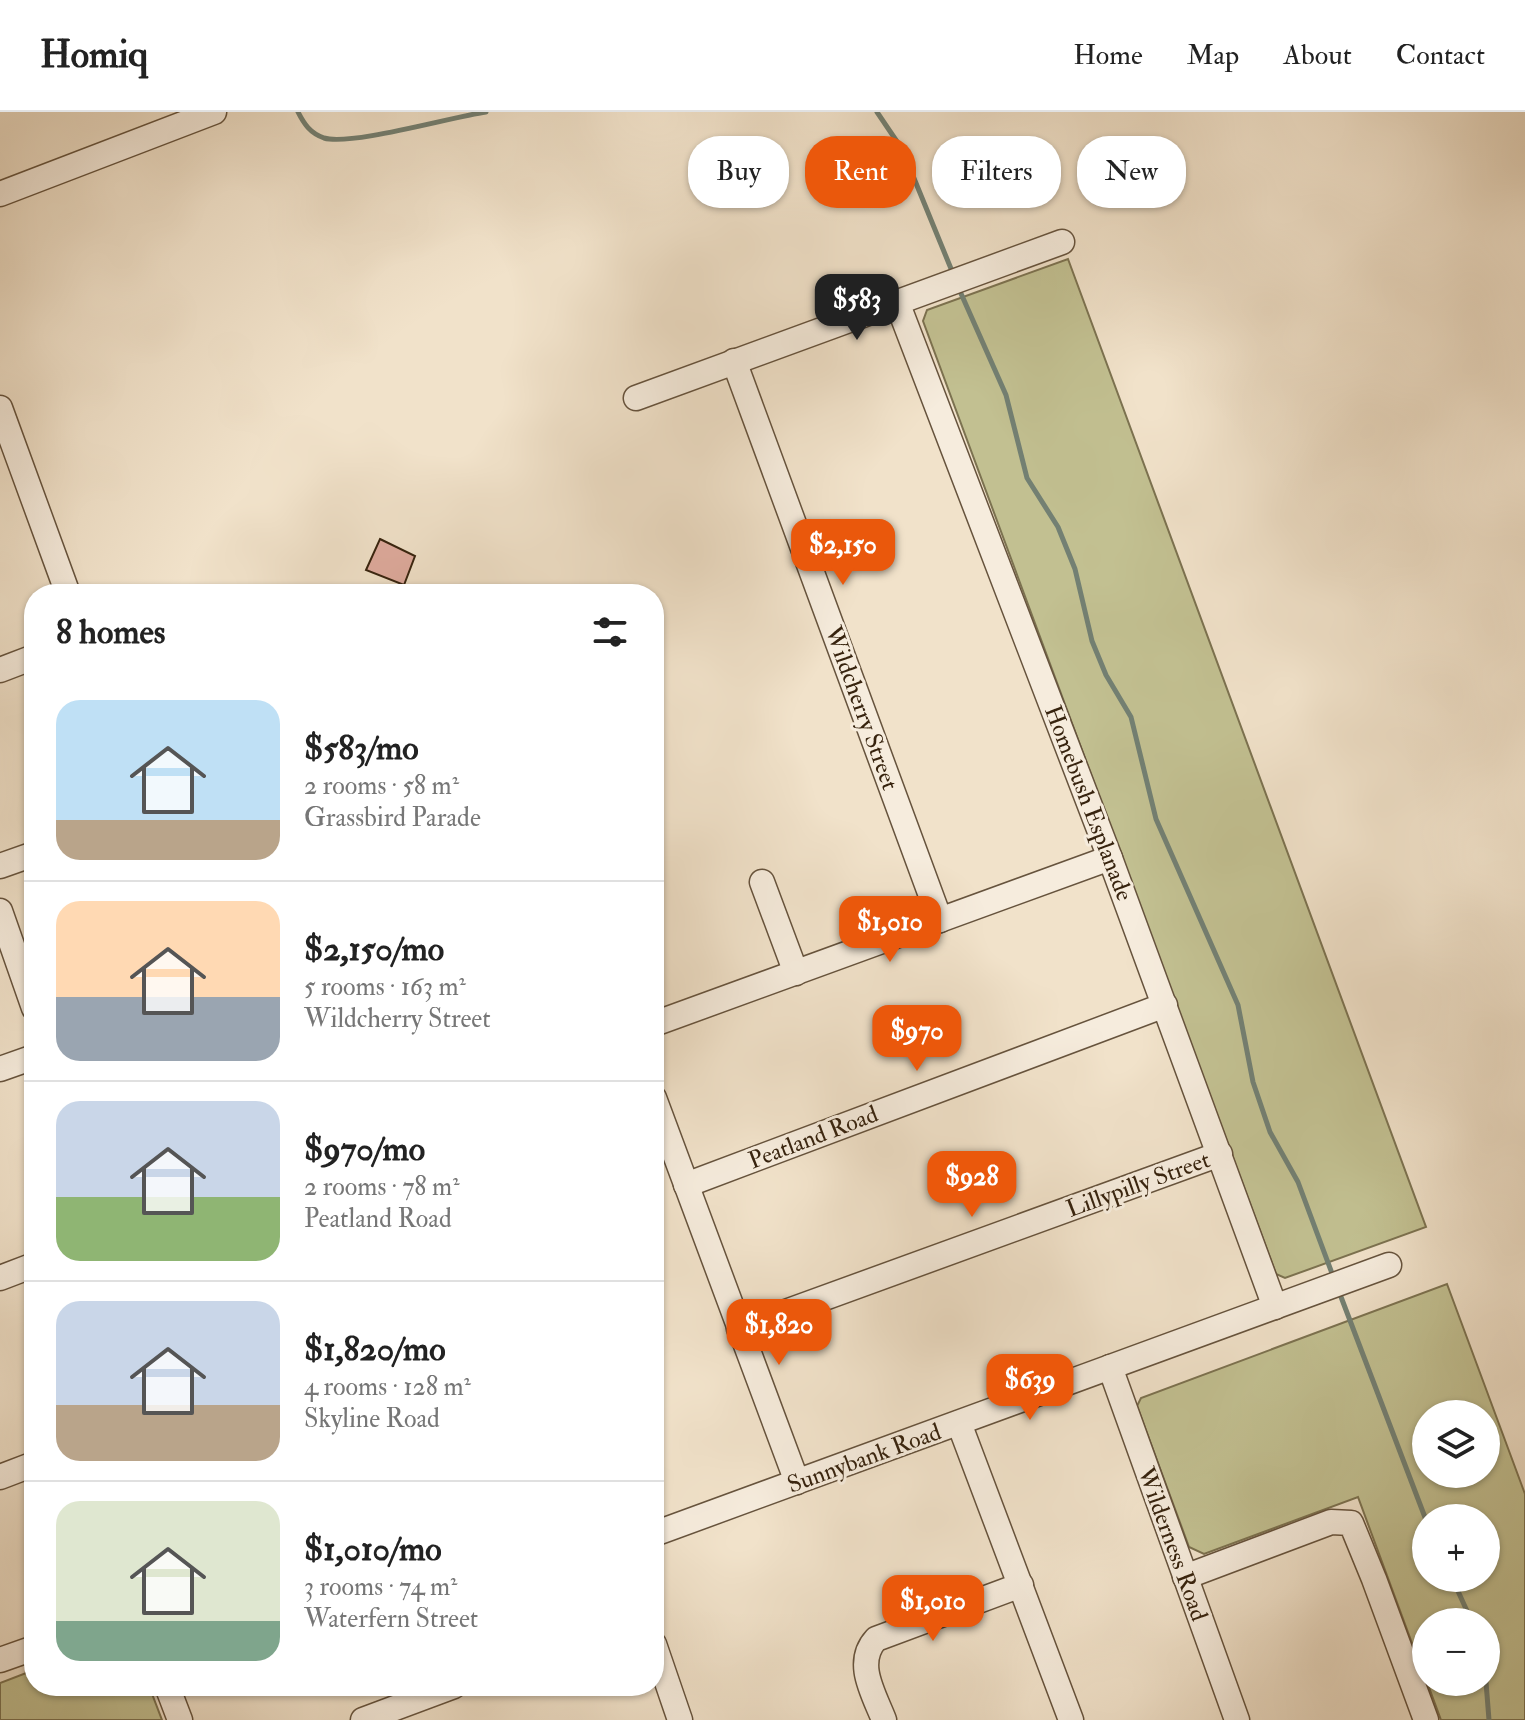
<!DOCTYPE html>
<meta charset="utf-8">
<style>
:root{--surface:#fff;--page:#f2f2f2;--text:#222;--muted:#767676;--line:#e0e0e0;--accent:#ea580c}
body{margin:0;font-family:"IM FELL Double Pica",serif;background:var(--page);color:var(--text);height:100vh;display:flex;flex-direction:column;font-size:30px;white-space:nowrap}
*{box-sizing:border-box;margin:0}
p{font-size:26px;color:var(--muted)}
.icon{flex:none;width:44px;height:44px;fill:none;stroke:currentColor;stroke-width:2;stroke-linecap:round;stroke-linejoin:round}
.map{position:relative;flex:1;overflow:hidden}
.sheet{position:absolute;left:24px;top:472px;width:640px;height:1112px;display:flex;flex-direction:column;background:var(--surface);border-radius:32px;box-shadow:0 2px 6px #0004}
.sheet>*{flex:none}
.hud{position:absolute;left:688px;top:24px;width:716px;height:72px;display:flex;gap:16px}
.buttons{position:absolute;left:1412px;top:1288px;display:grid;gap:16px}
.buttons a{display:grid;place-items:center;width:88px;height:88px;border-radius:50%;background:var(--surface);box-shadow:0 2px 6px #0004;font-size:40px}
.price{position:absolute;translate:-50% -68px;padding:0 18px;border-radius:16px;background:var(--accent);color:#fff;font-size:26px;line-height:52px;filter:drop-shadow(0 2px 4px #0008)}
.price::after{content:'';position:absolute;left:50%;top:48px;width:24px;height:18px;margin-left:-12px;background:inherit;clip-path:polygon(0 0,100% 0,50% 100%)}
.price.current{background:#222;color:#fff}
ul{padding:0;list-style:none}
li{display:flex;align-items:center;gap:24px;height:200px;padding:0 32px}
li+li{border-top:2px solid var(--line)}
li span{display:grid;place-items:center;flex:none;width:224px;height:160px;border-radius:24px;color:#555}
li>.icon{margin-inline-start:auto}
span .icon{width:96px;height:96px;fill:#fffc;stroke-width:1}
li b{font-size:34px}
h2{display:flex;justify-content:space-between;align-items:center;height:96px;padding:0 32px;font-size:34px}
.tag{padding:0 28px;border-radius:32px;background:var(--surface);box-shadow:0 2px 6px #0004;font-size:28px;line-height:72px}
.tag.current{background:var(--accent);color:#fff}
header{display:flex;align-items:center;gap:48px;box-sizing:border-box;height:112px;padding:0 40px;background:var(--surface);border-bottom:2px solid var(--line)}
header strong{font-size:38px}
nav{display:flex;gap:44px;margin-inline-start:auto;font-size:28px}
.map>svg:first-child{display:block}
.green{fill:#c2c091;stroke:#7c7250;stroke-width:2;fill-rule:evenodd}
.lines{fill:none;stroke-linecap:round;stroke-linejoin:round}
.stream{stroke:#738073;stroke-width:5}
.building{fill:#dfab9e;stroke:#37230e;stroke-width:2}
.minor-casing{stroke:#66533d;stroke-width:27}
.minor{stroke:#f6ecdd;stroke-width:24}
.labels{text-anchor:middle;stroke-width:6;stroke-linejoin:round;paint-order:stroke}
.street-label{font-size:24px;fill:#37230e;stroke:#f6ecdd}
</style>
<header>
<strong>Homiq</strong>
<nav><a>Home</a><a>Map</a><a>About</a><a>Contact</a></nav>
</header>
<div class="map">
<svg width="1525" height="1608" viewBox="0 0 1525 1608">
<rect width="100%" height="100%" fill="#f1e2ca"/>
<filter id="stains"><feTurbulence type="fractalNoise" baseFrequency=".0025" numOctaves="4"/><feColorMatrix values="0 0 0 0 .2 0 0 0 0 .09 0 0 0 0 .02 0 0 0 .5 -.17"/></filter>
<radialGradient id="worn" r=".72"><stop offset=".6" stop-color="#630" stop-opacity="0"/><stop offset="1" stop-color="#630" stop-opacity=".3"/></radialGradient>
<g class="green">
<polygon points="1068,147 1426,1115 1285,1166 1276,1162 923,209 927,198"/>
<path d="M1447,1172L1525,1382V1608H1441L1427,1570H1486V1510H1426V1569L1358,1385L1204,1442L1189,1435L1137,1294L1141,1286ZM1426,1302H1486V1362H1426ZM1426,1406H1486V1466H1426Z"/>
<polygon points="34,1558 34,1574 149,1574 162,1608 0,1608 0,1571"/>
</g>
<g class="lines">
<g class="stream">
<path d="M298,0C304,12 310,21 324,26C351,34 451,5 486,0"/>
<polyline points="877,0 902,37 954,164"/>
<polyline points="959,177 1006,283 1027,366 1058,415 1075,457 1092,529 1106,563 1131,605 1156,707 1238,893 1253,970 1270,1020 1298,1070 1333,1164"/>
<polyline points="1338,1177 1426,1408"/>
<polyline points="1452,1466 1472,1510"/>
<polyline points="1486,1570 1489,1608"/>
</g>
</g>
<polygon class="building" points="380,427 415,444 404,473 366,458"/>
<g class="lines">
<g class="minor-casing">
<g id="minor">
<polyline points="0,82 214,0"/>
<polyline points="897,190 1110,746 1275,1195"/>
<polyline points="734,249 940,808"/>
<polyline points="636,286 1062,130"/>
<polyline points="0,296 68,482"/>
<polyline points="0,558 34,545"/>
<polyline points="0,754 34,742"/>
<polyline points="762,770 796,861"/>
<polyline points="0,799 34,896"/>
<polyline points="654,912 1110,746"/>
<polyline points="0,957 34,945"/>
<polyline points="654,986 797,1370"/>
<polyline points="686,1073 1165,893"/>
<polyline points="0,1166 34,1153"/>
<polyline points="739,1217 1220,1042"/>
<polyline points="1110,1255 1237,1608"/>
<polyline points="959,1311 1071,1608"/>
<polyline points="0,1365 34,1352"/>
<polyline points="654,1422 1389,1153"/>
<polyline points="1185,1465 1331,1410 1351,1411 1374,1467 1426,1608"/>
<polyline points="654,1532 680,1608"/>
<polyline points="0,1548 34,1536"/>
<polyline points="167,1574 180,1608"/>
<polyline points="363,1608 454,1574"/>
<path d="M884,1608C874,1582 854,1551 876,1527L1021,1473"/>
</g>
</g>
<use href="#minor" class="minor"/>
</g>
<g class="labels">
<g class="street-label">
<text transform="translate(862 596) rotate(70)" y="8">Wildcherry Street</text>
<text transform="translate(1089 691) rotate(69)" y="8">Homebush Esplanade</text>
<text transform="translate(813 1025) rotate(-21)" y="8">Peatland Road</text>
<text transform="translate(1138 1072) rotate(-20)" y="8">Lillypilly Street</text>
<text transform="translate(864 1346) rotate(-20)" y="8">Sunnybank Road</text>
<text transform="translate(1173 1432) rotate(70)" y="8">Wilderness Road</text>
</g>
</g>
<rect width="100%" height="100%" filter="url(#stains)"/>
<rect width="100%" height="100%" fill="url(#worn)"/>
</svg>
<div class="buttons">
<a><svg class="icon" aria-label="layers" viewBox="0 0 24 24"><path d="M12 4l9 5-9 5-9-5zM3 14l9 5 9-5"/></svg></a>
<a>+</a>
<a>−</a>
</div>
<b class="price current" style="left:857px;top:230px">$583</b>
<b class="price" style="left:843px;top:475px">$2,150</b>
<b class="price" style="left:890px;top:852px">$1,010</b>
<b class="price" style="left:917px;top:961px">$970</b>
<b class="price" style="left:972px;top:1107px">$928</b>
<b class="price" style="left:779px;top:1255px">$1,820</b>
<b class="price" style="left:1030px;top:1310px">$639</b>
<b class="price" style="left:933px;top:1531px">$1,010</b>
<div class="hud">
<a class="tag">Buy</a>
<a class="tag current">Rent</a>
<a class="tag">Filters</a>
<a class="tag">New</a>
</div>
<section class="sheet">
<h2>8 homes<svg class="icon" aria-label="filters" viewBox="0 0 24 24"><path d="M4 7h16M4 17h16"/><circle cx="9" cy="7" r="2"/><circle cx="15" cy="17" r="2"/></svg></h2>
<ul>
<li><span style="background:linear-gradient(#bfe0f5 75%,#b9a48a 0)"><svg class="icon" aria-label="home" viewBox="0 0 24 24"><path d="M3 11l9-7 9 7M6 9v11h12V9"/></svg></span><div><b>$583/mo</b><p>2 rooms · 58 m²</p><p>Grassbird Parade</p></div></li>
<li><span style="background:linear-gradient(#ffd9b3 60%,#9aa5b1 0)"><svg class="icon" aria-label="home" viewBox="0 0 24 24"><path d="M3 11l9-7 9 7M6 9v11h12V9"/></svg></span><div><b>$2,150/mo</b><p>5 rooms · 163 m²</p><p>Wildcherry Street</p></div></li>
<li><span style="background:linear-gradient(#c9d6e8 60%,#8fb573 0)"><svg class="icon" aria-label="home" viewBox="0 0 24 24"><path d="M3 11l9-7 9 7M6 9v11h12V9"/></svg></span><div><b>$970/mo</b><p>2 rooms · 78 m²</p><p>Peatland Road</p></div></li>
<li><span style="background:linear-gradient(#c9d6e8 65%,#b9a48a 0)"><svg class="icon" aria-label="home" viewBox="0 0 24 24"><path d="M3 11l9-7 9 7M6 9v11h12V9"/></svg></span><div><b>$1,820/mo</b><p>4 rooms · 128 m²</p><p>Skyline Road</p></div></li>
<li><span style="background:linear-gradient(#dfe7d0 75%,#7fa58c 0)"><svg class="icon" aria-label="home" viewBox="0 0 24 24"><path d="M3 11l9-7 9 7M6 9v11h12V9"/></svg></span><div><b>$1,010/mo</b><p>3 rooms · 74 m²</p><p>Waterfern Street</p></div></li>
</ul>
</section>
</div>
